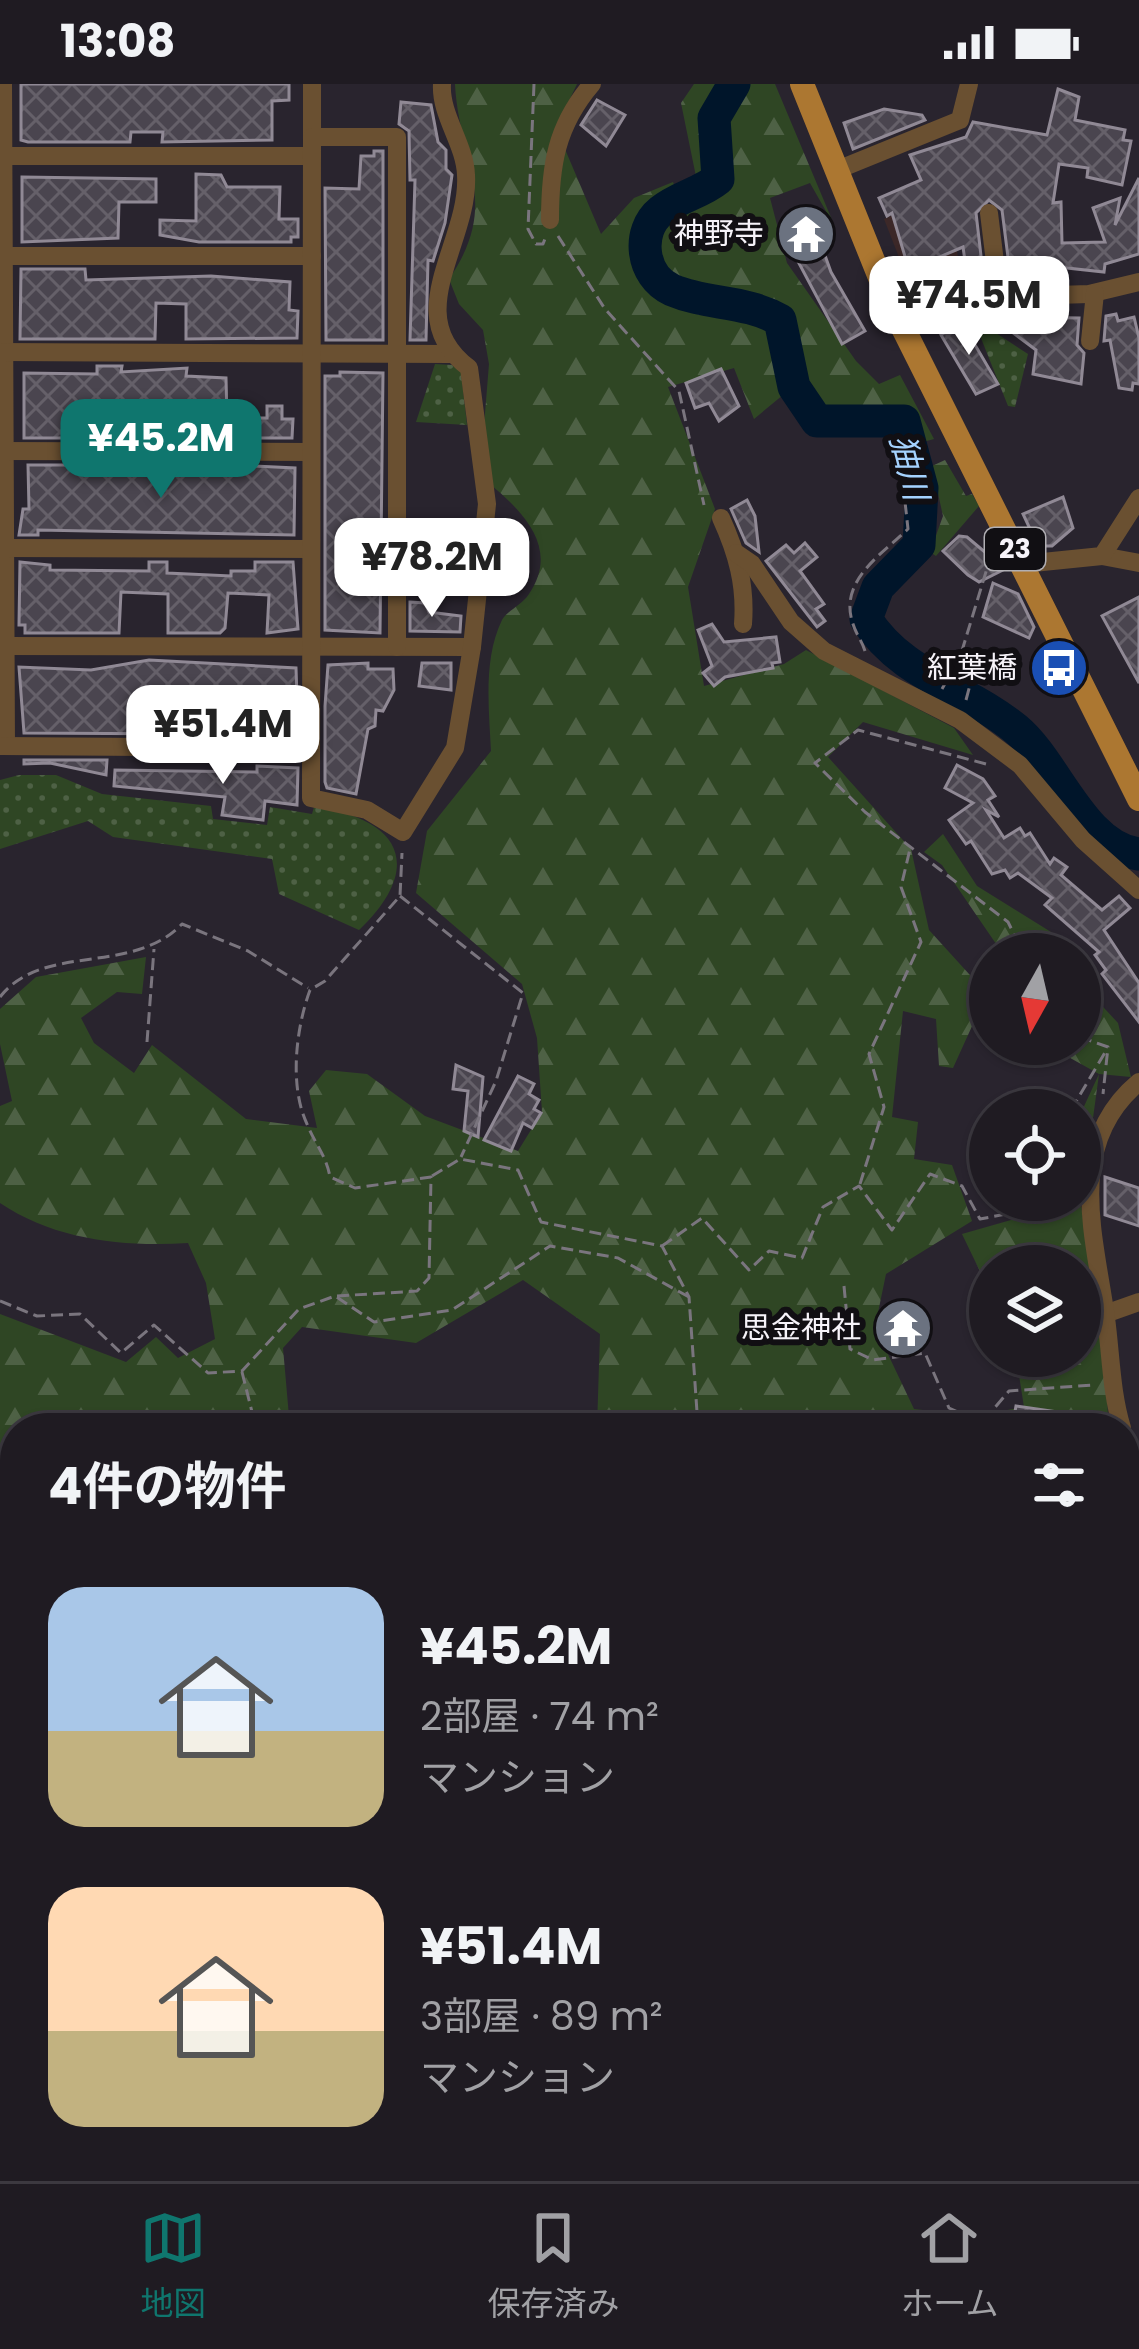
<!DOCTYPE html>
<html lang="ja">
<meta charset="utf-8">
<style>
:root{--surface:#1f1b22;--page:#27242a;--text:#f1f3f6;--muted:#a1a1a5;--line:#3c3940;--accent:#0f766e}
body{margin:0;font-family:Poppins,"Noto Sans JP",sans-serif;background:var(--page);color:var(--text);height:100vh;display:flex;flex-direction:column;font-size:45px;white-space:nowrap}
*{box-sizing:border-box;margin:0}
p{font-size:39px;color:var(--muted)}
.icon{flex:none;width:66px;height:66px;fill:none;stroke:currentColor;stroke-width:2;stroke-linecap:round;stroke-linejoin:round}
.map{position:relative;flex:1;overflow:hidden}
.sheet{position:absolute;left:0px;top:1329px;width:1140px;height:768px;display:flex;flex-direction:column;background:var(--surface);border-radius:48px 48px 0 0;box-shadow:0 3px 9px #0004,0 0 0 3px var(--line)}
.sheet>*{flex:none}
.needle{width:78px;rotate:188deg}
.buttons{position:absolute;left:969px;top:849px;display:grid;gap:24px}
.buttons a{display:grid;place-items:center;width:132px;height:132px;border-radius:50%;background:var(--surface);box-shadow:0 3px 9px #0004,0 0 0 3px var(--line);font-size:60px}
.price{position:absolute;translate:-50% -102px;padding:0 27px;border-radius:24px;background:#fff;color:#222;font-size:39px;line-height:78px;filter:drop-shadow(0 3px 6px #0008)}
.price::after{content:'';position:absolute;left:50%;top:72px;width:36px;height:27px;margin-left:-18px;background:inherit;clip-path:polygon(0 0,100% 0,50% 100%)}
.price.current{background:var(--accent);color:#fff}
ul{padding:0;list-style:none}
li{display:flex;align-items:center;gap:36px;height:300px;padding:0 48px}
li span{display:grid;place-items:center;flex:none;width:336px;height:240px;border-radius:36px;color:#555}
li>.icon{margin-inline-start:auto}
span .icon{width:144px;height:144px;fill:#fffc;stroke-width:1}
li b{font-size:51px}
h2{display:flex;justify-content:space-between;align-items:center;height:144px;padding:0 48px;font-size:51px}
.status{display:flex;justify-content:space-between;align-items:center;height:84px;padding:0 60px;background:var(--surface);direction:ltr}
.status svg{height:33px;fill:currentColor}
.dock{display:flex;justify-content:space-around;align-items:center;height:168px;border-top:3px solid var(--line);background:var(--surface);font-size:33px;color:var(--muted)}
.dock a{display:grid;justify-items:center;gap:6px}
.dock .current{color:var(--accent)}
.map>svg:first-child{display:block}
.commercial{fill:#3c2828}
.built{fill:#352d3c}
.grass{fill:url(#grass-dots)}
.forest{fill:url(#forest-firs)}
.park{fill:url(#park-crowns)}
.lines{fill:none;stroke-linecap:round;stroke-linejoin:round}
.stream{stroke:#00152a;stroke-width:6}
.river{stroke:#00152a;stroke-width:33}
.building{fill:url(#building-cross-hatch);stroke:#908995;stroke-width:3}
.path{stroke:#7a757e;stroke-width:3;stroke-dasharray:12 6;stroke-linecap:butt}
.minor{stroke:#6a5031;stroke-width:18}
.major{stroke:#ac7731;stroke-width:24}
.labels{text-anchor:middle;stroke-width:12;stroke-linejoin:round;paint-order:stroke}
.shield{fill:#110f13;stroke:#b1afb4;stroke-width:3}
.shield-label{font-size:27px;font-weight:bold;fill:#f6f3f9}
.poi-label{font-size:30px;fill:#f6f3f9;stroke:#110f13;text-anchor:end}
.water-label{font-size:33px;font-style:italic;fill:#a5d3ff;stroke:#110f13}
</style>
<div class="status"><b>13:08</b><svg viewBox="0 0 49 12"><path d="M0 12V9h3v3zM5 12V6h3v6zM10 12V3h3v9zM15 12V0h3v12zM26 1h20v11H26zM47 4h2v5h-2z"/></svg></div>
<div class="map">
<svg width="1139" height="2097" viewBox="0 0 1139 2097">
<defs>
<pattern id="grass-dots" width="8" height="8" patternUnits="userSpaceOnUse" patternTransform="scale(3)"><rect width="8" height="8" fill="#2f4624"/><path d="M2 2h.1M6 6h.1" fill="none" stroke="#4e6145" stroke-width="1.8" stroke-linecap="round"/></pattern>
<pattern id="forest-firs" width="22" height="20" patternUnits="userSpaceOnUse" patternTransform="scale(3)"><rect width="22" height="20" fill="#2f4624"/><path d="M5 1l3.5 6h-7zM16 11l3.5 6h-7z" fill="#4e6145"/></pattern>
<pattern id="park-crowns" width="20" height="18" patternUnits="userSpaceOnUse" patternTransform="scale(3)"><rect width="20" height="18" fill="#2f4624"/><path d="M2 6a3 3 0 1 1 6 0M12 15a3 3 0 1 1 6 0" fill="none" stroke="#4e6145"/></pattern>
<pattern id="building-cross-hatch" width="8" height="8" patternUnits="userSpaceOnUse" patternTransform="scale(3)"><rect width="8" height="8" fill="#4a454f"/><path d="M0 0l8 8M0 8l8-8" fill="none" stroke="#656069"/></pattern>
</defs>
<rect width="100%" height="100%" fill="#29242e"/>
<polygon class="commercial" points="949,106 961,196 909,199 884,135"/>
<polygon class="built" points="0,1746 15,1747 15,2082 455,2082 482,2097 0,2097"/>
<g class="grass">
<polygon points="973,234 1028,270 1015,323 1008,322"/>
<polygon points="435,280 452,281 461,288 467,341 416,338"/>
<path d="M19,691H56L102,710L211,722L213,735L267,741L270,723L312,730L314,723C400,734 426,782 359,846L279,810L272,775L113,753L88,737L0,765V696Z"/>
</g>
<g class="forest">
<path d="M455,0H577L556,44L601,150L634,114L673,98L677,110C636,133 618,189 672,212C706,227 740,224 772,243L789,306L754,335L734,284L668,303L715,425L688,503L704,602L784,580L806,566L954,644L973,671L863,638L828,673L911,765L929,846L979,901L990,939L973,940L953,984L939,982L936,935L903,927L892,1033L918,1038L914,1075L952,1081L972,1137L886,1190L875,1243L914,1325L975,1332L1024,1323L1016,1272H1080V1182H990V1208L962,1150L1035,1129L1042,1116H1080V1031L1099,990L1045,960H1080V882L1091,910L1118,939L1131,993L1099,990L1081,1122L1105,1272L1108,1333L1114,1344H597L600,1250L523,1196L416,1259L302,1243L283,1264L290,1344H15V1423L0,1412V1230L126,1278L156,1253L178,1274L215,1255L206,1199L188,1159C123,1163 55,1156 0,1119V1022L12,1017L0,960V925L36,893L146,873L142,910L117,908L81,934L94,959L134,989L152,961L246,1035L317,1044L309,1007L326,986L367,990L425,1032L518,1067L542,1028L537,954L522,900L416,809L427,747L491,667C489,625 483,575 502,536C508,526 522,521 529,510C559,466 526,430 491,401L484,342L489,280L483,246L459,220L449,195C502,118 459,78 455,0Z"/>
<path d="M694,0H775L835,143L810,99L770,114L787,179L856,277L879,300L900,291L934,355L923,358L905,330L863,326L820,332L800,300L783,232C747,211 710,215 673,201C664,197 658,188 654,180C636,143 671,124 700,112L681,19Z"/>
<polygon points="945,376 966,412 972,410 979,422 936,472 930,468 943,432 932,382"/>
<polygon points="943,750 977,802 1051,848 1070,870 1003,870 942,781 924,768"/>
<polygon points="1125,1364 1139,1395 1135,1790 1125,1782"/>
<polygon points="1139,1862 1139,1996 1125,2011 1125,1865"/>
<polygon points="482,2082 1050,2082 1029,2097 501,2097"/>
</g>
<polygon class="park" points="7,1755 15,1756 15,2026 0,2035 0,1757"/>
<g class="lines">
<g class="stream">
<polyline points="0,1412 15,1426"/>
<polyline points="15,1450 2,1476 4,1515 15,1525"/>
<polyline points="1125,1804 1139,1799"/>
<polyline points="797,2097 809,2082"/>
</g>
<path class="river" d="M734,0L714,34L718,95C701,109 678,113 661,127C636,147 641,192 672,206C707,221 745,216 780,236L794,303L817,337H904L922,404L919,461L878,503L866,535C901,591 966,604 1016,645C1056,678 1082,763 1139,770"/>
</g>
<g class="building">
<polygon points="21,0 289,0 289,16 272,17 272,56 162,58 163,48 131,48 130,58 28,58 21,56"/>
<polygon points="1058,5 1079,13 1075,36 1125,46 1123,56 1131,57 1122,101 1087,93 1088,84 1059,80 1053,119 1061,118 1062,159 1105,158 1093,124 1120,114 1115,141 1139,94 1139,170 1105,180 1104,188 1021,179 1022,189 1010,189 1002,126 989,116 976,129 983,189 967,191 963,163 909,186 892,129 887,132 879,114 921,96 910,71 966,53 973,38 1047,51"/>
<polygon points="597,16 625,31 606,62 581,41"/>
<polygon points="401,18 431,21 438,58 446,66 446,85 452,91 445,139 433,177 428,176 426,256 410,256 415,96 410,96 409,47 399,40"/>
<polygon points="884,25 922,31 925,36 853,65 844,39"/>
<polygon points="374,67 383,67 383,256 326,256 325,104 359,105 361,72 374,72"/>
<polygon points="196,90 221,91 227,103 280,103 279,135 298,135 298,153 291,153 291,158 199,158 160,151 160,136 196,137"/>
<polygon points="22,93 156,95 156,118 119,118 118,154 22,158"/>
<polygon points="810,130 831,188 865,247 842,260 793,168 800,166 790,137"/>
<polygon points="21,185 85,185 86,196 211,192 290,198 289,226 298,227 297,254 186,255 186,220 156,219 155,255 20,255"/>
<polygon points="1116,230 1118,237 1134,233 1139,254 1139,300 1133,299 1132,306 1119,304 1110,256 1104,257 1106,232"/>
<polygon points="1008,233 1079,234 1077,261 1084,269 1081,300 1033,290 1036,266 1008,245"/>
<polygon points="961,237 998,300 976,310 941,251"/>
<polygon points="97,282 122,282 121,288 187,284 186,292 226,294 227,334 267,334 267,322 282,322 282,335 293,335 292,354 24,354 24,289 97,290"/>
<polygon points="721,285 739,322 719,337 709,319 695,324 686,299"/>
<polygon points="340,288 383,289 380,549 325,546 325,292 340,292"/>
<polygon points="28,381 85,381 85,388 154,391 231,388 231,381 295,384 294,451 38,446 38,451 19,451 23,425 29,425"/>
<polygon points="1063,413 1073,444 1052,462 1038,462 1023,430"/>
<polygon points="747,416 755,432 759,468 746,459 731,425"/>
<polygon points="959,452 967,453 1005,485 979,498 968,491 943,467"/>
<polygon points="805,459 817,473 800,487 824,520 816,525 825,537 817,543 766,477 786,461 794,469"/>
<polygon points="20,478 50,481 50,486 149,487 149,478 167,478 167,489 231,492 231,487 255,487 255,478 293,478 298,545 267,549 269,511 228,509 225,544 220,549 168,549 168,510 121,508 119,549 25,549 25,541 19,541"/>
<polygon points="993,499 1018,510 1034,543 1029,554 983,533"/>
<polygon points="1139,513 1139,599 1102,532"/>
<polygon points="410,518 425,519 429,528 461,532 460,548 410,547"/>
<polygon points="712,540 724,558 776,553 780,578 772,579 773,584 725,593 714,602 703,589 712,582 698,546"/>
<polygon points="149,576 296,584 298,643 249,647 190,642 190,650 24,649 19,583 91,586"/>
<polygon points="368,579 368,585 393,585 394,606 383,627 376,626 375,642 368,645 356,710 327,704 325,698 325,622 328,581"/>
<polygon points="422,579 451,579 451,606 419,602"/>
<polygon points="24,676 107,676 106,691 50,679 24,680"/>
<polygon points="957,681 983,695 995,712 988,716 999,733 986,726 1004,754 1020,744 1025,752 1030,749 1050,780 1054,774 1067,783 1061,791 1102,826 1119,812 1130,824 1104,846 1139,899 1139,938 1102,890 1106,886 1095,871 1099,868 1045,821 1052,814 1018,789 1010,794 1005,786 992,790 971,757 966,760 949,736 973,719 945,704"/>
<polygon points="257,682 298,684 297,721 265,717 263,736 222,731 225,713 114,702 115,686 257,688"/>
<polygon points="456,981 483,993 478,1053 464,1047 468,1007 453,1005"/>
<polygon points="518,992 534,1000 529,1010 539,1016 534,1025 541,1029 532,1044 523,1039 511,1067 484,1056"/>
<polygon points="1105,1093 1139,1104 1139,1142 1105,1131"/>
<polygon points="1016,1322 1065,1329 1063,1344 1012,1344"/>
<polygon points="26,2082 86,2082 95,2097 35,2097"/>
<polygon points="312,2082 402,2082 411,2097 321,2097"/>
</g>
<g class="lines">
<g class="path">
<polyline points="534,0 528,145 536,160 543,160 546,152"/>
<polyline points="558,152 605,225 679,307 704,421"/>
<path d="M865,567C862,557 856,550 853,540C838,497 881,471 908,445L900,372"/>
<polyline points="942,605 961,571"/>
<polyline points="966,616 974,586 961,570 992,468"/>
<polyline points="986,680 858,646 815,679 865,728 1008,838 1024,870"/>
<polyline points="400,812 523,909 496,997 461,1073"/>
<path d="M0,913C43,858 132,892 182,840L248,867L308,904"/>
<polyline points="1080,953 1108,963 1103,1010"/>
<polyline points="147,958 154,865"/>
<polyline points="1071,1026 1107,965"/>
<polyline points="432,1092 460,1075 518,1086 541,1138 662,1162 689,1213 697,1328 704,1344"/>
<polyline points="860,1100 884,1023 869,970 921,858 901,803 910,765"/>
<polyline points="662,1162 702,1134 749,1186 769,1167 802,1174 823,1123 859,1102 892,1146 930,1090 962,1102 980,1135 1017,1128 1026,1116"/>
<polyline points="844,1202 850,1265 873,1276 925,1269 949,1324 964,1331 991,1328 1009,1307 1092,1301"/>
<path d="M337,1212L417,1207L429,1194L431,1093L355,1104L330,1093C326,1071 315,1060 307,1040C289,1002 296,944 310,906L325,897L400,812L402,769"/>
<polyline points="0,1217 37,1232 80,1230 121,1269 154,1241 208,1289 242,1287 299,1225 335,1212 374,1238 452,1226 550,1162 618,1174 689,1213"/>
<polyline points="242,1288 256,1344"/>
<polyline points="0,1421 15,1433"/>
<polyline points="1125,1474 1132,1448 1139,1446"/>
<polyline points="15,1506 15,1513"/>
<polyline points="0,1665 15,1673"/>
<polyline points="1125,1815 1139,1811"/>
<polyline points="806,2097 825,2082"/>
</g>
<g class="minor">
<polyline points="3,0 6,662"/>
<polyline points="312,53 312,0"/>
<polyline points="0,72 312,72"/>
<polyline points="837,86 960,36 969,0"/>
<polyline points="989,129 999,211"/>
<path d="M550,136C550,82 556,42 592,0"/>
<polyline points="0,172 312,172"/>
<polyline points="889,216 1089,210 1139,198"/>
<polyline points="1090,257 1095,209"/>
<polyline points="0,268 451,270"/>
<polyline points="0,367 310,368"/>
<path d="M721,434C737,469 746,501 743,540"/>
<polyline points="0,464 310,465"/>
<polyline points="736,469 752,480 791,538 824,567 960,636 1020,681 1083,756 1139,806"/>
<polyline points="1102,472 1139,479"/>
<polyline points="1023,480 1102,472 1139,414"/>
<polyline points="0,562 472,563"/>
<path d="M397,563V53H312L311,714L367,726L403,748L455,664L472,563L487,420L469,284C398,231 470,159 466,91C465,60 440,31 442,0"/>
<polyline points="0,662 309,664"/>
<polyline points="1105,1230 1139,1218"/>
<path d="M1122,1344C1111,1308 1111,1271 1106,1234C1095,1153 1064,1060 1139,998"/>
<polyline points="1125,1353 1139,1380"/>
<polyline points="0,1705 15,1698"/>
<polyline points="0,1724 15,1721"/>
<polyline points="1125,2034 1139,2021"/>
<polyline points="482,2082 501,2097"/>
<polyline points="1053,2097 1074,2082"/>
</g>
<polyline class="major" points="802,0 889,216 1139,715"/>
</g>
<defs>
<g id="temple-disc" transform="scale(3)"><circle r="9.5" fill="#6b7280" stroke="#110f13"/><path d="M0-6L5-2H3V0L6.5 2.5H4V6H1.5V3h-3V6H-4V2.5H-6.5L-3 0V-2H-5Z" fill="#fff"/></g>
<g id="bus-disc" transform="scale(3)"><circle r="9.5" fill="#1a4fb4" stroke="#110f13"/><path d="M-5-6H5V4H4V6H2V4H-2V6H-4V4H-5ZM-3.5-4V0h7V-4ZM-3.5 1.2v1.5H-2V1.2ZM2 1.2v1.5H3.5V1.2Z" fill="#fff"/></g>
</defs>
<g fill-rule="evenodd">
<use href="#temple-disc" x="806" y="150"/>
<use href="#bus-disc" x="1059" y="584"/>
<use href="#temple-disc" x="903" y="1244"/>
</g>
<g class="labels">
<rect class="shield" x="985" y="444" width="60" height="42" rx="9"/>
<g class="shield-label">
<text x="1015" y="474">23</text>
</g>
<g class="poi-label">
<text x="764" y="160">神野寺</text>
<text x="1017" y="594">紅葉橋</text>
<text x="861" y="1254">思金神社</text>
</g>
<g class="water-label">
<text transform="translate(910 383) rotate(76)" y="12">㹨川</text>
</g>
</g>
</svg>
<div class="buttons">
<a><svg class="needle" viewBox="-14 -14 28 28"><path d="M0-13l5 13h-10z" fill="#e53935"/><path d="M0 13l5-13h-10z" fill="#a1a1a5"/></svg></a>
<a><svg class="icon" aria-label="locate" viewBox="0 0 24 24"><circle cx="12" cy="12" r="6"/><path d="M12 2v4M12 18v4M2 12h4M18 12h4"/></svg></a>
<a><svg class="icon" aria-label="layers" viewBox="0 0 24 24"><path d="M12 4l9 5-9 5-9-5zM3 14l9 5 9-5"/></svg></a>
</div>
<b class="price" style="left:969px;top:274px">¥74.5M</b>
<b class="price current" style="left:161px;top:417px">¥45.2M</b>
<b class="price" style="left:432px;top:536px">¥78.2M</b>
<b class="price" style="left:223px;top:703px">¥51.4M</b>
<section class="sheet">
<h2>4件の物件<svg class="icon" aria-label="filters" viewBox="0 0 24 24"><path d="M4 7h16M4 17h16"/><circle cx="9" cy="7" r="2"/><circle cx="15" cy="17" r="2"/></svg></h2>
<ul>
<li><span style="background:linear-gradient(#a9c7e8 60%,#c2b280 0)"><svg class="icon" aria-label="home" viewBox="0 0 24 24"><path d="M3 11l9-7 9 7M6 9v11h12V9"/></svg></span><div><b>¥45.2M</b><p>2部屋 · 74 m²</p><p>マンション</p></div></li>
<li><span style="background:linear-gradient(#ffd9b3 60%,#c2b280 0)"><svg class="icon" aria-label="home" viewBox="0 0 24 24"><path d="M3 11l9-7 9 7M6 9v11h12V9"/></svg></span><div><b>¥51.4M</b><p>3部屋 · 89 m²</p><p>マンション</p></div></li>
</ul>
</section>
</div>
<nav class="dock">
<a class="current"><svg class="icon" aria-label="map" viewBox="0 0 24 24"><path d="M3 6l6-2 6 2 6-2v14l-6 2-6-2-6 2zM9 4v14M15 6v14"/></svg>地図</a>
<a><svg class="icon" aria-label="saved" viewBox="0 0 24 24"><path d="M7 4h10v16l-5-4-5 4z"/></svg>保存済み</a>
<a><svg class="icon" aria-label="home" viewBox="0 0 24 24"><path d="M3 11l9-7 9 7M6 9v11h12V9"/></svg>ホーム</a>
</nav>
